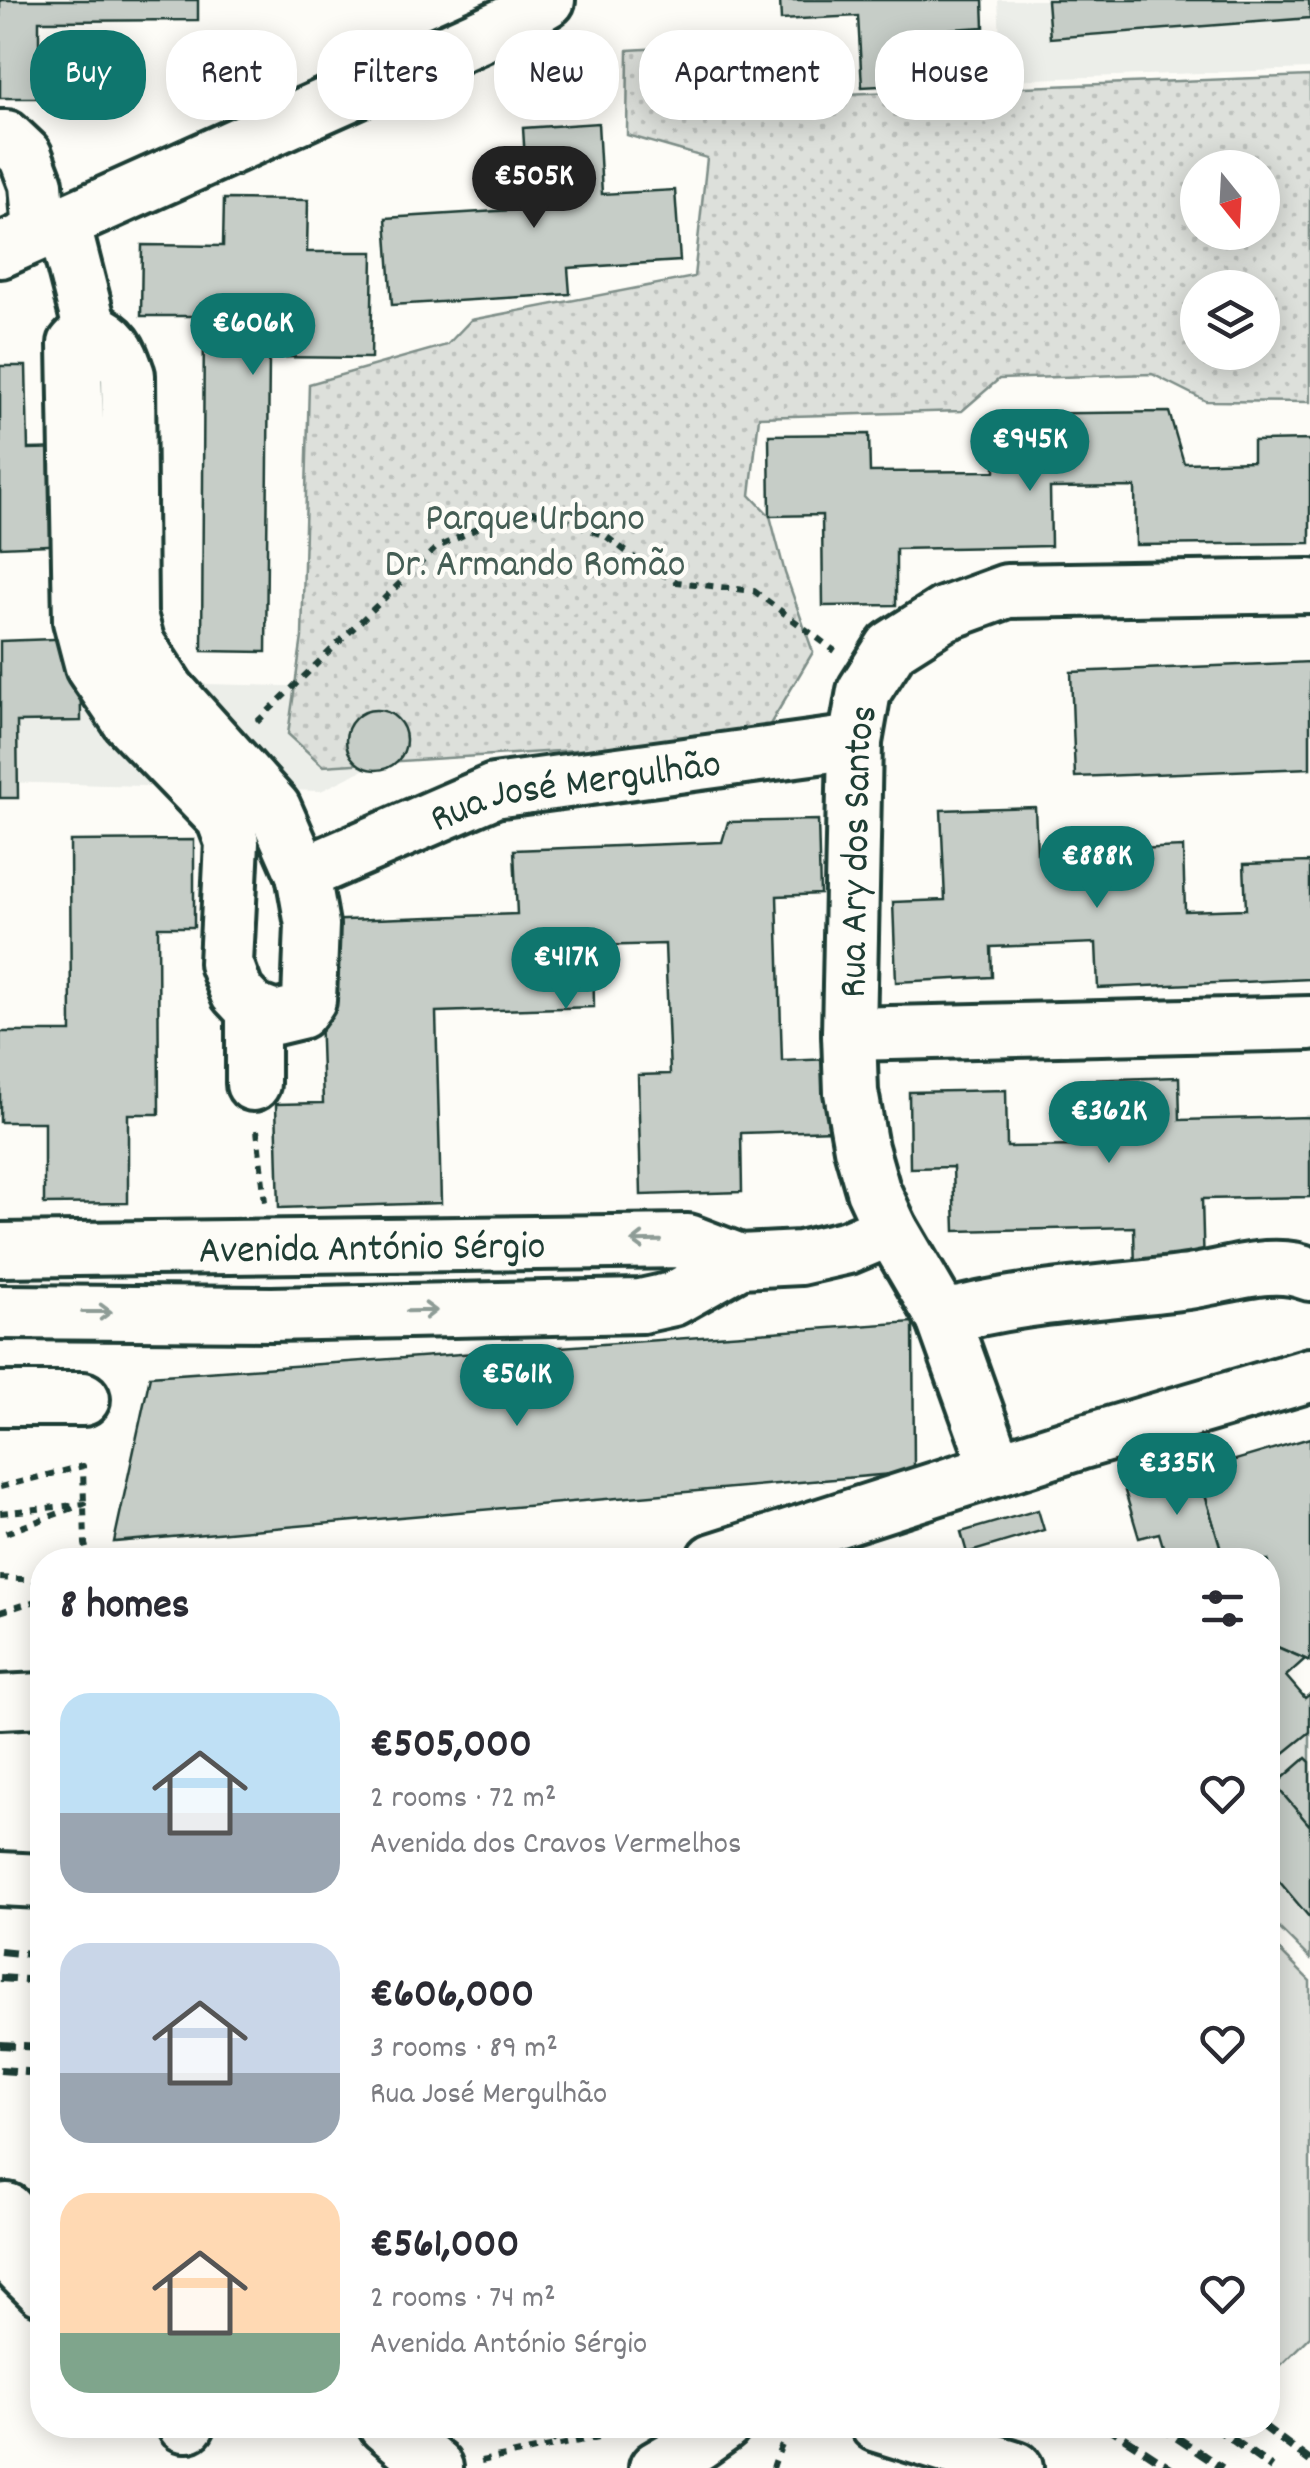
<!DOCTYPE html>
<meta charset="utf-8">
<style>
:root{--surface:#fff;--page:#f7f7f7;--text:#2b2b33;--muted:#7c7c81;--accent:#0f766e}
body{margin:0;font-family:Dekko,sans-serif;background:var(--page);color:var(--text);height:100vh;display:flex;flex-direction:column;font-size:38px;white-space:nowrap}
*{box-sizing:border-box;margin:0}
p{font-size:32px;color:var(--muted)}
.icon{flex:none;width:55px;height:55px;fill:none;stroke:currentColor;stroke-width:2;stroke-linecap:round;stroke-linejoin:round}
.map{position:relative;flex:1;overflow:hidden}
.sheet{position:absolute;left:30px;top:1548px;width:1250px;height:890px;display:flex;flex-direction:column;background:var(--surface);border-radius:40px;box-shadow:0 5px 25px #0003}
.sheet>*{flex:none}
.top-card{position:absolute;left:30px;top:30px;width:1250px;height:90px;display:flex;gap:20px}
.needle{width:65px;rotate:162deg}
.buttons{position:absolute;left:1180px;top:150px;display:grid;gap:20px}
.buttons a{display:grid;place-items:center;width:100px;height:100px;border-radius:50%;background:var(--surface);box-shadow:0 5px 25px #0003;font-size:50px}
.price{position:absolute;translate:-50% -85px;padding:0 22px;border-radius:35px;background:var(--accent);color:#fff;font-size:32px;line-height:65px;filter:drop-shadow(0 2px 5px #0008)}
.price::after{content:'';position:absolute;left:50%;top:60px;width:30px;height:22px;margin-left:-15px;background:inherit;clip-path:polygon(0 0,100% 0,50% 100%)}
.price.current{background:#222;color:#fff}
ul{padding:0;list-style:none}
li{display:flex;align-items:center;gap:30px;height:250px;padding:0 30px}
li span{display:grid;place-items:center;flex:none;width:280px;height:200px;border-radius:30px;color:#555}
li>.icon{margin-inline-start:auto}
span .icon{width:120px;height:120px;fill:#fffc;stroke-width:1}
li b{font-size:42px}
h2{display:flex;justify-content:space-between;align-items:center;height:120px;padding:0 30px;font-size:42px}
.chip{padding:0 35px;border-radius:40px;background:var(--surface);box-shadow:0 5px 25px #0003;font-size:35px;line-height:90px}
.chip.current{background:var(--accent);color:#fff}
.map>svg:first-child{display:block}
.built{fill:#eceee9}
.grass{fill:url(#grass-dots);stroke:#7e8e88;stroke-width:2.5;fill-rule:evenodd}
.pitch{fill:#dde0db;stroke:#7e8e88;stroke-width:2.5}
.building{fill:#c6cdc7;stroke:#1f3d34;stroke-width:2.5}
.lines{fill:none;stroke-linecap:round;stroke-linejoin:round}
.minor-casing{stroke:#1f3d34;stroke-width:60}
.path{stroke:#1f3d34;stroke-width:6;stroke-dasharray:8 8;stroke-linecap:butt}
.minor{stroke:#fdfcf7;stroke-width:52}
.rail{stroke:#1f3d34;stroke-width:8;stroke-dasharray:15 8;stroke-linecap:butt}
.oneway{stroke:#8e9c96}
.labels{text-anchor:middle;stroke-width:9;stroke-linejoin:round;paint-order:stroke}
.park-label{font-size:40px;fill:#455e55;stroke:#fdfcf7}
.street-label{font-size:40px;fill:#1f3d34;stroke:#fdfcf7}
</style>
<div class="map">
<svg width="1310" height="2468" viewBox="0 0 1310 2468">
<defs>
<pattern id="grass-dots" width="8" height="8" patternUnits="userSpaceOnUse" patternTransform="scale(2.5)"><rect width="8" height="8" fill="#dde0db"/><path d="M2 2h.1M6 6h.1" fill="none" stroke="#bdc1bd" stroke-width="1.8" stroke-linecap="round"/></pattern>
</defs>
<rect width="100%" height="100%" fill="#fdfcf7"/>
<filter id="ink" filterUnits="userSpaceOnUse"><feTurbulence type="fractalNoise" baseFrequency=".01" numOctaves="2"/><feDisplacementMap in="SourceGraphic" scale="20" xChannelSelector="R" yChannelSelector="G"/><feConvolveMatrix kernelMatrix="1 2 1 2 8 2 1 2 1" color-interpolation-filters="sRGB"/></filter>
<g filter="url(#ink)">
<g class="built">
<polygon points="998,0 1310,0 1310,69 1002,80"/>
<polygon points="0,679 324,687 397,761 388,768 377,771 365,769 321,791 0,782"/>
</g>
<path class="grass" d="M806,40L818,95L1310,76V402L1206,401L1152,374L999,379L962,411L759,417L750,495L770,516L785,573L813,652L762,738L323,766L288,734L302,637L309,384L447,345L471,320L694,277L707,158L627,135L628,50ZM1198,168H1262V232H1198ZM1198,288H1262V352H1198Z"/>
<g class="pitch">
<polygon points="1310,1732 1310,1959 1268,1917 1268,1766"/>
<polygon points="1268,1939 1310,1981 1310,2336 1278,2368 1268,2357"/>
</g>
<g class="building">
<polygon points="0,0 198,0 198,20 39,21 39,98 0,98"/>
<polygon points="780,0 983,0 984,27 936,30 938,83 862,87 858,16 781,20"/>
<polygon points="1047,0 1309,0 1310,18 1050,38"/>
<polygon points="598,123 602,194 675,190 680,261 568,268 570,294 392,305 386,218 528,209 523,128"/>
<polygon points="224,199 308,200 307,252 373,252 371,358 269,357 266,652 202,651 204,316 141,316 142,245 223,246"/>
<polygon points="0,366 26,366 28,449 71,448 73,544 0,547"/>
<polygon points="1169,412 1184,463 1253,461 1253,441 1310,440 1310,543 1136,545 1135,487 1050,488 1051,546 896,549 896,605 823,606 822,515 770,516 769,435 869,434 870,472 995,471 995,414"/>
<polygon points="80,638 81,721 17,722 18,798 0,798 0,641"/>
<polygon points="1310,662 1310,768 1075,777 1071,672"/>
<circle cx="376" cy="740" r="30"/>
<polygon points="1035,807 1037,853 1183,847 1185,911 1246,909 1244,864 1310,862 1310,979 1098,988 1096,943 991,947 992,977 896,982 893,902 945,900 941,810"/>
<polygon points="818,820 820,894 777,896 782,1061 832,1059 834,1130 741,1133 742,1192 641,1195 638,1075 670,1074 665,944 593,946 594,1007 436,1012 441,1203 279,1208 276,1104 323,1103 317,921 517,914 514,850 722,842 728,822"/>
<polygon points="194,840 194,927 158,927 159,1114 128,1114 128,1203 44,1204 44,1122 0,1122 0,1032 71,1032 70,841"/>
<polygon points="1179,1077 1180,1120 1310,1117 1310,1197 1202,1199 1204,1270 1135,1271 1134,1227 955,1231 953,1167 910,1168 909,1092 1006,1090 1007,1147 1087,1146 1086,1080"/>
<polygon points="913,1322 914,1472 114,1542 150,1376"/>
<polygon points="1310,1438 1310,1661 1268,1643 1268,1560 1224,1560 1198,1471"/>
<polygon points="1198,1471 1224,1560 1167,1560 1159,1533 1139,1538 1125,1491"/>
<polygon points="1038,1510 1044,1530 967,1553 961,1532"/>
<polygon points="1268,1643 1305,1659 1286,1676 1305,1698 1310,1694 1310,1732 1268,1766"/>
<polygon points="1306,1758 1310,1762 1310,1826 1275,1785"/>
<polygon points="1275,1785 1310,1826 1310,1918 1268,1868 1268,1791"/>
<polygon points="39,2203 42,2204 42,2244 29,2231"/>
<polygon points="535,2425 570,2425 554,2442"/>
</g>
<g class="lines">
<g class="minor-casing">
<g id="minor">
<polyline points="0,137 6,137 25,155 36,184 40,233"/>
<polyline points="63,222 90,328"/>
<polyline points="0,251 511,22 548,0"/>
<path d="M90,328C116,339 119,350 128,375L130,615L138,644L168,690L274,808L303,874L312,925L309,1000L300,1012L275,1018L253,1010L237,993L226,963L232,842L223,818L128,720L92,667L80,621L75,344Z"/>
<path id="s1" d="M303,874L494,791L855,742"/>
<polyline points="849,1034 1310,1023"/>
<polyline points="253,1084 253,1010"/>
<path id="s2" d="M0,1250L688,1241L740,1261L800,1258L848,1247L891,1229"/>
<polyline points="0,1312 272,1314 641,1306 673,1299 740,1261"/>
<path d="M943,1318C1020,1296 1101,1293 1180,1283C1222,1279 1270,1257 1310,1274"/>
<polyline points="0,1399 83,1399"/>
<path id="s3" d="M997,1469L943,1318L891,1229L873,1190L861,1148L851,1092L849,1034L855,742L864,691L892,647L944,614L1007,591L1310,586"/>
<polyline points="714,1560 1082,1442 1310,1375"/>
<polyline points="0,1702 42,1700"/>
<polyline points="0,1879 42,1881"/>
<path d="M7,2210C1,2255 11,2258 42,2289"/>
<polyline points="184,2425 188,2425"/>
<polyline points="385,2425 436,2468"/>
<polyline points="877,2425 1016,2468"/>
<polyline points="656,2468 697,2444 724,2425"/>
</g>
</g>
<g class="path">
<polyline points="257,722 436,548 493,521 533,512 568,521 607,537 640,562 677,582 754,591 835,651"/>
<polyline points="257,1130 265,1202"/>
<polyline points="0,1487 83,1466 85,1544 89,1560"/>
<polyline points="0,1513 84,1504 0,1535"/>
<polyline points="1006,1560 1007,1560"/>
<polyline points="0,1578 42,1580"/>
<polyline points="0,1612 42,1599"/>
<polyline points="481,2461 604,2436"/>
<path d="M773,2468C778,2452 785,2437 796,2425"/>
</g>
<use href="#minor" class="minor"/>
<g class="rail">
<polyline points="0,1951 42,1955"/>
<polyline points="0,1978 42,1981"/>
<polyline points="0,2045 42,2047"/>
<polyline points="0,2070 42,2073"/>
<polyline points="1105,2425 1171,2468"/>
<polyline points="1158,2425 1222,2468"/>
<polyline points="1212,2425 1272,2468"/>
<polyline points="1262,2425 1310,2461"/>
</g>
</g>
<defs><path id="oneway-shaft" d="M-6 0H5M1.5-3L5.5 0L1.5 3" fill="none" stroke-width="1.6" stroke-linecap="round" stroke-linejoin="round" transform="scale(2.5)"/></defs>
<g class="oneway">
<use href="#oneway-shaft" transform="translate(646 1241) rotate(179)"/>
<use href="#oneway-shaft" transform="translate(422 1311) rotate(-1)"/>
<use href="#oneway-shaft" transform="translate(97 1312)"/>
</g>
</g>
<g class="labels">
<g class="park-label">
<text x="535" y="529">Parque Urbano<tspan x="535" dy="46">Dr. Armando Romão</tspan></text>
</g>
<g class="street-label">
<text dy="14" stroke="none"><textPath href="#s1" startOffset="288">Rua José Mergulhão</textPath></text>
<text dy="14" stroke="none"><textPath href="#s3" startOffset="648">Rua Ary dos Santos</textPath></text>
<text dy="14" stroke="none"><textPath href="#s2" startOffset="372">Avenida António Sérgio</textPath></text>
</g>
</g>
</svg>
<div class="buttons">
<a><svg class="needle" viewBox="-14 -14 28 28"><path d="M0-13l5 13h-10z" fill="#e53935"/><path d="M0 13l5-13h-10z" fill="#7c7c81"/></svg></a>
<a><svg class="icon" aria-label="layers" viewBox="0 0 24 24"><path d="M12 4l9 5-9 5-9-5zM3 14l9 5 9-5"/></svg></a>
</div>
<b class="price current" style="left:534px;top:231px">€505K</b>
<b class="price" style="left:253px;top:378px">€606K</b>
<b class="price" style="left:1030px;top:494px">€945K</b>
<b class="price" style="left:1097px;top:911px">€888K</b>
<b class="price" style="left:566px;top:1012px">€417K</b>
<b class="price" style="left:1109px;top:1166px">€362K</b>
<b class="price" style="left:517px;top:1429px">€561K</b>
<b class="price" style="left:1177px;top:1518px">€335K</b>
<div class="top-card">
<a class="chip current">Buy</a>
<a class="chip">Rent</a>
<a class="chip">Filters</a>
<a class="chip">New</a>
<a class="chip">Apartment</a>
<a class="chip">House</a>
</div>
<section class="sheet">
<h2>8 homes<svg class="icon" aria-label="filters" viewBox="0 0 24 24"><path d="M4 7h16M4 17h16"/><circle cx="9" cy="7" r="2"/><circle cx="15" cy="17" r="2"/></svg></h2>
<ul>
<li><span style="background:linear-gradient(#bfe0f5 60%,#9aa5b1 0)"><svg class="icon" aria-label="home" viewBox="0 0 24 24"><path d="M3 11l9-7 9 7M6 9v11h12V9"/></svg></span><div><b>€505,000</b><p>2 rooms · 72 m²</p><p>Avenida dos Cravos Vermelhos</p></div><svg class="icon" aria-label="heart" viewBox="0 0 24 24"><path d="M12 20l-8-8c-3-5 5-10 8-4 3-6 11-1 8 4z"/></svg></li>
<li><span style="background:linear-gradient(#c9d6e8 65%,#9aa5b1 0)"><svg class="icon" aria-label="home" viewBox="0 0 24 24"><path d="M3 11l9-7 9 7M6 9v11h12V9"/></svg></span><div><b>€606,000</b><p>3 rooms · 89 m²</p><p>Rua José Mergulhão</p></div><svg class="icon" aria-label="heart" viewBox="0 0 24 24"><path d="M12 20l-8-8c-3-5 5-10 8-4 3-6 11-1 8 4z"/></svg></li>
<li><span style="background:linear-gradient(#ffd9b3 70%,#7fa58c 0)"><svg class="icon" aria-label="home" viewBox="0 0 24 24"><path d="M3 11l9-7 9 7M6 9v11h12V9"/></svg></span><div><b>€561,000</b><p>2 rooms · 74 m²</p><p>Avenida António Sérgio</p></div><svg class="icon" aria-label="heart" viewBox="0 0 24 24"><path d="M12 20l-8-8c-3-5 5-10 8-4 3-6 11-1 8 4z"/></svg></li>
</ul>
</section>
</div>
